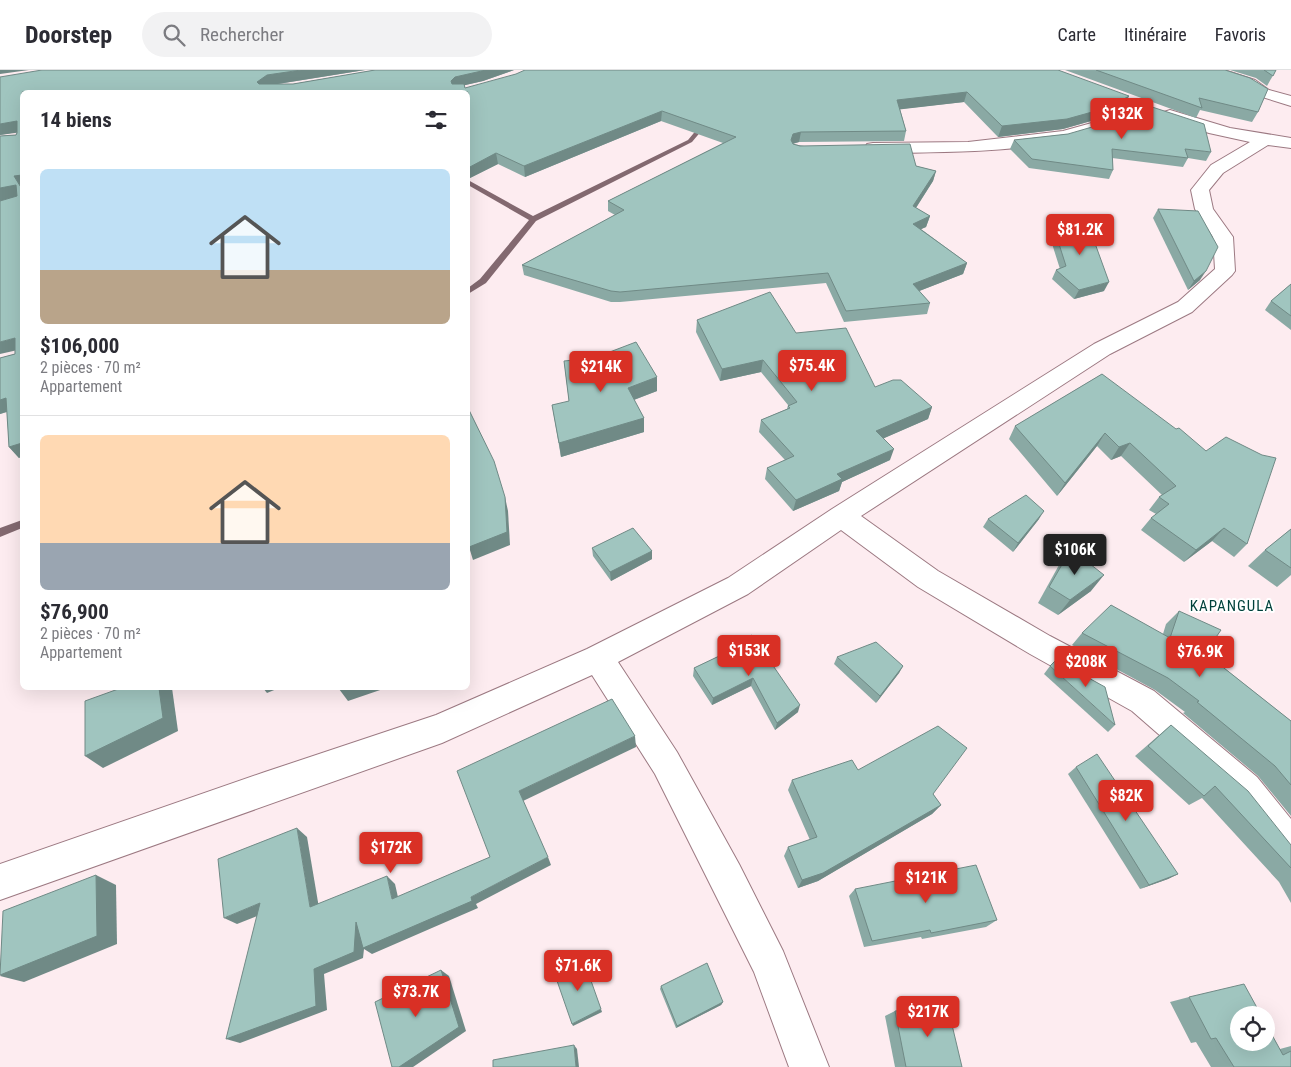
<!DOCTYPE html>
<html lang="fr">
<meta charset="utf-8">
<style>
:root{--surface:#fff;--page:#f2f2f3;--text:#2b2b33;--muted:#7c7c81;--line:#e1e1e2;--accent:#d93025}
body{margin:0;font-family:"Roboto Condensed",sans-serif;background:var(--page);color:var(--text);height:100vh;display:flex;flex-direction:column;font-size:19px;white-space:nowrap}
*{box-sizing:border-box;margin:0}
p{font-size:16px;color:var(--muted)}
.icon{flex:none;width:28px;height:28px;fill:none;stroke:currentColor;stroke-width:2;stroke-linecap:round;stroke-linejoin:round}
.map{position:relative;flex:1;overflow:hidden}
.panel{position:absolute;left:20px;top:20px;width:450px;height:600px;display:flex;flex-direction:column;background:var(--surface);border-radius:8px;box-shadow:0 5px 20px #0002}
.panel>*{flex:none}
.controls{position:absolute;left:1230px;top:936px;display:grid;gap:10px}
.controls a{display:grid;place-items:center;width:45px;height:45px;border-radius:50%;background:var(--surface);box-shadow:0 5px 20px #0002;font-size:25px}
.price{position:absolute;translate:-50% -42px;padding:0 11px;border-radius:5px;background:var(--accent);color:#fff;font-size:16px;line-height:32px;filter:drop-shadow(0 1px 2px #0008)}
.price::after{content:'';position:absolute;left:50%;top:30px;width:15px;height:11px;margin-left:-8px;background:inherit;clip-path:polygon(0 0,100% 0,50% 100%)}
.price.on{background:#222;color:#fff}
ul{padding:0;list-style:none}
li{display:grid;align-content:center;gap:10px;height:265px;padding:0 20px}
li+li{border-top:1px solid var(--line)}
li span{display:grid;place-items:center;height:155px;border-radius:8px;color:#555}
li>.icon{margin-inline-start:auto}
span .icon{width:90px;height:90px;fill:#fffc;stroke-width:1}
li b{font-size:21px}
h2{display:flex;justify-content:space-between;align-items:center;height:60px;padding:0 20px;font-size:21px}
header{display:flex;align-items:center;gap:30px;box-sizing:border-box;height:70px;padding:0 25px;background:var(--surface);border-bottom:1px solid var(--line)}
header strong{font-size:24px}
nav{display:flex;gap:28px;margin-inline-start:auto;font-size:18px}
.search{width:350px;height:45px;background:var(--page);display:flex;align-items:center;gap:12px;box-sizing:border-box;padding:0 18px;border-radius:28px;color:var(--muted);font-size:19px}
.map>svg:first-child{display:block}
.lines{fill:none;stroke-linecap:round;stroke-linejoin:round}
.stream{fill:#836970;fill-rule:evenodd}
.minor-casing{stroke:#9c7982;stroke-width:2}
.minor{fill:#fff;fill-rule:evenodd}
.wall{fill:#8aa9a4}
.shaded-wall{fill:#708a86}
.building{fill:#a0c5bf;stroke:#708a86}
.labels{text-anchor:middle;stroke-width:4;stroke-linejoin:round;paint-order:stroke}
.neighbourhood-label{font-size:15px;letter-spacing:1px;fill:#00413b;stroke:#fff}
</style>
<header>
<strong>Doorstep</strong>
<div class="search"><svg class="icon" aria-label="search" viewBox="0 0 24 24"><circle cx="10" cy="10" r="6"/><path d="M15 15l6 6"/></svg>Rechercher</div>
<nav><a>Carte</a><a>Itinéraire</a><a>Favoris</a></nav>
</header>
<div class="map">
<svg width="1291" height="997" viewBox="0 0 1291 997">
<rect width="100%" height="100%" fill="#fdecf0"/>
<g class="lines">
<g class="stream">
<polygon points="703,52 708,53 692,72 536,151 486,213 468,224 468,218 480,209 529,150 468,115 468,110 533,146 688,70"/>
<polygon points="22,450 22,458 0,467 0,458"/>
</g>
<g class="minor-casing">
<g id="minor">
<polygon points="1202,0 1224,0 1255,10 1269,20 1291,26 1291,36 1259,26 1245,16 1204,3"/>
<path d="M1141,30L1147,32L1149,35L1147,38C1137,44 1127,52 1117,56C1045,84 949,82 873,83L867,82L865,78L867,74L873,73L968,72L1063,61L1106,49Z"/>
<polygon points="1170,40 1230,58 1291,68 1291,78 1268,75 1223,103 1209,120 1213,139 1233,167 1235,201 1232,205 1192,242 1110,284 861,446 938,501 1050,566 1154,621 1257,707 1291,749 1291,793 1279,788 1233,729 1132,641 1030,584 918,517 841,460 748,524 618,592 677,682 739,794 783,881 829,997 789,997 754,902 655,704 592,605 442,673 0,830 0,794 265,702 436,645 587,579 728,508 832,439 1094,274 1178,232 1215,199 1213,167 1195,139 1191,120 1211,95 1250,72 1209,63 1164,48 1162,45 1164,42"/>
</g>
</g>
<use href="#minor" class="minor"/>
</g>
<g class="wall">
<polygon points="365,0 278,14 293,14 375,0 514,0 483,11 465,15 465,18 1058,0 1125,36 1105,47 1063,59 998,67 964,32 900,39 906,61 904,71 799,72 793,74 916,96 936,101 933,111 916,138 930,146 926,157 921,159 967,193 963,204 919,221 930,233 927,244 844,252 826,213 620,232 611,232 524,205 522,195 615,145 608,141 608,131 723,73 661,51 525,107 498,94 468,109 468,22 22,22 22,116 21,117 22,119 22,386 19,388 9,377 7,342 0,344 0,288 15,284 12,128 0,131 0,66 16,65 17,62 0,65 0,7"/>
<polygon points="1065,0 1225,0 1258,42 1252,52 1200,40 1196,48"/>
<polygon points="1230,0 1276,0 1267,16 1256,8"/>
<polygon points="1068,64 1211,82 1206,91 1188,88 1183,97 1112,88 1113,100 1109,109 1029,98 1010,79 1014,70"/>
<polygon points="1158,139 1200,210 1188,220 1153,148"/>
<polygon points="1052,152 1104,221 1074,229 1052,209 1056,200 1060,199 1048,161"/>
<polygon points="1291,214 1291,260 1265,240 1271,231"/>
<polygon points="697,250 796,263 875,317 932,337 928,349 884,368 890,390 842,412 839,421 793,441 765,409 767,398 785,390 759,362 761,350 787,339 788,335 761,302 720,311 696,262"/>
<polygon points="564,291 657,307 657,321 634,330 644,348 644,362 561,387 552,335 569,332"/>
<polygon points="1102,304 1247,474 1234,487 1212,471 1184,492 1141,460 1151,448 1156,444 1149,440 1159,427 1162,425 1121,386 1111,390 1097,376 1057,426 1009,369 1015,356"/>
<polygon points="988,449 1039,449 1013,482 983,457"/>
<polygon points="1291,459 1291,505 1277,517 1248,496 1265,480"/>
<polygon points="592,478 652,481 652,489 611,511 593,486"/>
<polygon points="1071,479 1091,521 1058,545 1038,533 1059,495"/>
<polygon points="1179,541 1205,583 1291,651 1291,746 1258,706 1183,643 1185,642 1155,620 1072,575 1082,563 1163,564 1166,554"/>
<polygon points="735,575 798,642 775,660 751,616 712,635 693,606 694,598 734,579"/>
<polygon points="837,587 903,596 899,603 876,633 834,594"/>
<polygon points="1050,596 1115,655 1108,662 1044,604"/>
<polygon points="1171,655 1291,775 1291,833 1279,812 1202,728 1189,735 1135,686 1158,666"/>
<polygon points="1076,697 1178,804 1168,809 1140,819 1068,704"/>
<polygon points="858,700 933,724 941,735 932,744 818,811 798,818 784,786 788,777 810,770 788,720 792,710"/>
<polygon points="855,819 997,850 986,857 922,869 921,867 864,877 849,826"/>
<polygon points="661,916 723,932 721,935 676,958 660,919"/>
<polygon points="1189,927 1280,979 1291,976 1291,997 1211,997 1196,972 1191,973 1170,932"/>
<polygon points="895,941 962,997 895,997 885,946"/>
</g>
<g class="shaded-wall">
<polygon points="0,0 29,0 0,4"/>
<polygon points="301,0 365,0 271,15 261,22 257,12 267,5"/>
<polygon points="486,0 514,0 483,11 457,17 453,21 451,11 455,7"/>
<polygon points="967,22 964,32 895,40 897,30"/>
<polygon points="1129,26 1125,36 1105,47 1063,59 998,67 1002,56"/>
<polygon points="662,41 661,51 525,107 524,96"/>
<polygon points="17,51 22,62 0,65 0,54"/>
<polygon points="801,62 799,72 791,74 791,70 793,64"/>
<polygon points="496,83 498,94 468,109 468,98"/>
<polygon points="936,101 933,111 910,147 913,136"/>
<polygon points="22,105 22,116 21,117 14,106"/>
<polygon points="16,115 22,126 0,131 0,118"/>
<polygon points="930,146 926,157 910,164 913,154"/>
<polygon points="967,193 963,204 909,225 913,214"/>
<polygon points="1206,201 1200,210 1188,220 1194,211"/>
<polygon points="1109,212 1104,221 1074,229 1079,220"/>
<polygon points="15,268 22,279 0,284 0,272"/>
<polygon points="763,290 761,302 720,311 722,299"/>
<polygon points="657,307 657,321 628,332 628,318"/>
<polygon points="6,328 15,339 0,344 0,330"/>
<polygon points="932,337 928,349 873,373 876,361"/>
<polygon points="644,348 644,362 561,387 559,373"/>
<polygon points="1105,363 1097,376 1057,426 1065,413"/>
<polygon points="22,373 22,386 19,388 9,377"/>
<polygon points="1130,373 1121,386 1111,390 1119,377"/>
<polygon points="894,379 890,390 842,412 839,421 793,441 796,430 837,404"/>
<polygon points="505,427 508,441 510,475 473,490 469,477"/>
<polygon points="1044,441 1039,449 1013,482 1018,473"/>
<polygon points="1224,458 1212,471 1184,492 1196,480"/>
<polygon points="652,481 652,489 611,511 610,502"/>
<polygon points="1104,505 1091,521 1058,545 1070,530"/>
<polygon points="903,596 899,603 876,633 880,626"/>
<polygon points="753,608 751,616 712,635 713,628"/>
<polygon points="159,618 172,618 178,661 103,698 85,686"/>
<polygon points="263,618 279,618 267,623"/>
<polygon points="343,618 386,618 348,631 339,619"/>
<polygon points="800,635 798,642 775,660 777,653"/>
<polygon points="635,666 636,677 523,731 519,721"/>
<polygon points="941,735 932,744 818,811 798,818 802,810"/>
<polygon points="297,758 307,767 320,844 310,837"/>
<polygon points="548,787 551,795 476,834 478,838 372,884 364,879 363,888 324,904 327,940 240,973 226,969 314,899 356,852 471,827"/>
<polygon points="1178,804 1168,809 1140,819 1149,815"/>
<polygon points="96,805 116,815 117,874 24,912 0,906"/>
<polygon points="387,806 395,814 400,836 392,829"/>
<polygon points="260,833 272,840 237,854 224,848"/>
<polygon points="441,900 449,906 466,961 413,997 399,997"/>
<polygon points="723,932 721,935 676,958 677,956"/>
<polygon points="601,939 602,942 573,956 572,954"/>
<polygon points="574,975 577,979 579,997 576,997"/>
</g>
<g class="building">
<polygon points="42,0 301,0 267,5 257,12 259,14 293,14 375,0 486,0 455,7 451,11 452,14 464,14 465,18 516,4 525,0 1058,0 1129,26 1110,37 1067,49 1002,56 967,22 897,30 906,61 801,62 793,64 791,70 793,74 800,76 910,74 916,96 936,101 913,136 930,146 913,154 967,193 913,214 930,233 846,241 828,203 620,222 611,221 522,195 624,140 608,131 736,67 662,41 524,96 496,83 468,98 468,22 22,22 22,105 14,106 22,119 22,373 9,377 6,328 0,330 0,288 15,284 15,268 0,272 0,131 17,126 16,115 0,118 0,66 16,65 17,63 17,51 0,54 0,7"/>
<polygon points="1096,0 1225,0 1250,8 1268,19 1258,42 1199,28 1202,38"/>
<polygon points="1264,0 1276,0 1273,6"/>
<polygon points="1146,35 1204,54 1211,82 1185,79 1188,88 1112,79 1113,100 1032,89 1014,70 1068,64 1123,48"/>
<polygon points="1158,139 1198,141 1218,177 1206,201 1194,211"/>
<polygon points="1052,152 1088,154 1109,212 1079,220 1056,200 1066,196"/>
<polygon points="1291,214 1291,246 1271,231"/>
<polygon points="770,222 796,263 846,258 875,317 893,310 901,310 932,337 876,361 894,379 837,404 842,409 796,430 767,398 794,386 761,350 790,338 788,336 797,332 763,290 722,299 697,250"/>
<polygon points="636,272 657,307 628,318 644,348 559,373 552,335 569,331 564,291 594,288"/>
<polygon points="1102,304 1176,359 1179,358 1206,381 1226,367 1262,385 1276,388 1247,474 1224,458 1196,480 1151,448 1169,434 1159,427 1176,416 1130,373 1119,377 1105,363 1065,413 1015,356"/>
<polygon points="468,338 494,391 505,427 507,462 469,477 468,445"/>
<polygon points="1026,425 1044,441 1018,473 988,449"/>
<polygon points="633,458 652,481 610,502 592,478"/>
<polygon points="1291,459 1291,498 1265,480"/>
<polygon points="1071,479 1104,505 1070,530 1049,517"/>
<polygon points="1111,535 1170,568 1179,541 1221,560 1205,583 1291,651 1291,715 1275,696 1197,632 1199,631 1168,608 1082,563"/>
<polygon points="752,565 800,635 777,653 753,608 713,628 694,598 736,578 735,575"/>
<polygon points="876,572 903,596 880,626 837,587"/>
<polygon points="1056,590 1105,617 1115,655 1050,596"/>
<polygon points="121,618 159,618 163,648 85,686 85,631"/>
<polygon points="612,629 635,666 519,721 548,787 471,827 472,831 363,878 356,852 354,882 314,899 316,936 226,969 260,833 224,848 218,789 297,758 310,837 387,806 392,829 490,787 457,701"/>
<polygon points="1171,655 1248,721 1291,775 1291,798 1215,716 1204,726 1148,676"/>
<polygon points="938,656 967,678 933,724 941,735 823,803 802,810 788,777 817,767 792,710 852,690 858,700"/>
<polygon points="1097,684 1178,804 1149,815 1076,697"/>
<polygon points="976,795 997,850 931,863 930,860 872,871 855,819"/>
<polygon points="96,805 97,866 0,905 3,841"/>
<polygon points="584,891 601,939 572,954 555,905"/>
<polygon points="707,893 723,932 677,956 661,916"/>
<polygon points="441,900 459,957 399,997 392,997 375,932"/>
<polygon points="1244,914 1261,945 1239,945 1239,972 1266,972 1266,954 1283,985 1291,981 1291,997 1234,997 1216,968 1211,969 1189,927"/>
<polygon points="948,938 962,997 906,997 895,941"/>
<polygon points="574,975 576,997 493,997 493,990"/>
</g>
<g class="labels">
<g class="neighbourhood-label">
<text x="1232" y="541">KAPANGULA</text>
</g>
</g>
</svg>
<div class="controls">
<a><svg class="icon" aria-label="locate" viewBox="0 0 24 24"><circle cx="12" cy="12" r="6"/><path d="M12 2v4M12 18v4M2 12h4M18 12h4"/></svg></a>
</div>
<b class="price" style="left:1122px;top:70px">$132K</b>
<b class="price" style="left:1080px;top:186px">$81.2K</b>
<b class="price" style="left:812px;top:322px">$75.4K</b>
<b class="price" style="left:601px;top:323px">$214K</b>
<b class="price on" style="left:1075px;top:506px">$106K</b>
<b class="price" style="left:749px;top:607px">$153K</b>
<b class="price" style="left:1200px;top:608px">$76.9K</b>
<b class="price" style="left:1086px;top:618px">$208K</b>
<b class="price" style="left:1126px;top:752px">$82K</b>
<b class="price" style="left:391px;top:804px">$172K</b>
<b class="price" style="left:926px;top:834px">$121K</b>
<b class="price" style="left:578px;top:922px">$71.6K</b>
<b class="price" style="left:416px;top:948px">$73.7K</b>
<b class="price" style="left:928px;top:968px">$217K</b>
<section class="panel">
<h2>14 biens<svg class="icon" aria-label="filters" viewBox="0 0 24 24"><path d="M4 7h16M4 17h16"/><circle cx="9" cy="7" r="2"/><circle cx="15" cy="17" r="2"/></svg></h2>
<ul>
<li><span style="background:linear-gradient(#bfe0f5 65%,#b9a48a 0)"><svg class="icon" aria-label="home" viewBox="0 0 24 24"><path d="M3 11l9-7 9 7M6 9v11h12V9"/></svg></span><div><b>$106,000</b><p>2 pièces · 70 m²</p><p>Appartement</p></div></li>
<li><span style="background:linear-gradient(#ffd9b3 70%,#9aa5b1 0)"><svg class="icon" aria-label="home" viewBox="0 0 24 24"><path d="M3 11l9-7 9 7M6 9v11h12V9"/></svg></span><div><b>$76,900</b><p>2 pièces · 70 m²</p><p>Appartement</p></div></li>
</ul>
</section>
</div>
